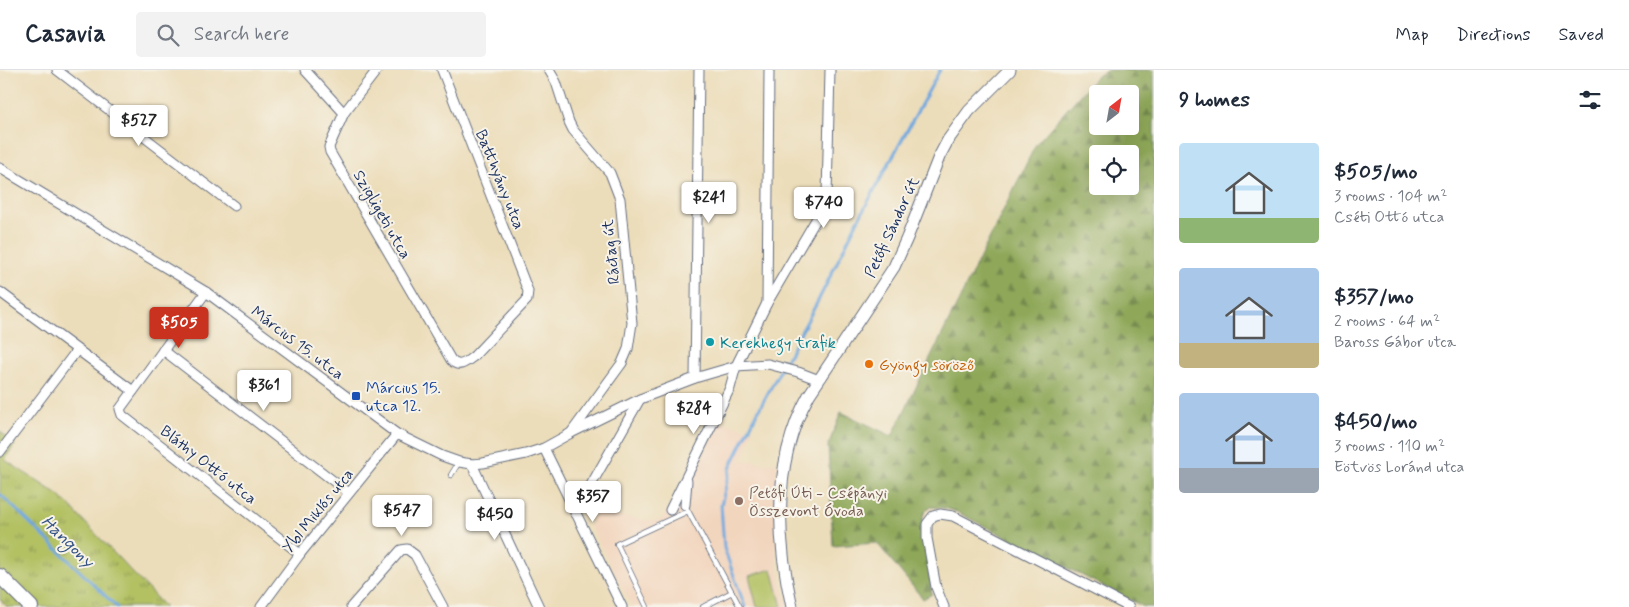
<!DOCTYPE html>
<meta charset="utf-8">
<style>
:root{--surface:#fff;--page:#f2f2f3;--text:#1f2937;--muted:#747a83;--line:#e0e1e3;--accent:#c8321e}
body{margin:0;font-family:Mynerve,sans-serif;background:var(--page);color:var(--text);height:100vh;display:flex;flex-direction:column;font-size:19px;white-space:nowrap}
*{box-sizing:border-box;margin:0}
p{font-size:16px;color:var(--muted)}
.icon{flex:none;width:28px;height:28px;fill:none;stroke:currentColor;stroke-width:2;stroke-linecap:round;stroke-linejoin:round}
.map{position:relative;flex:1;overflow:hidden}
.details{display:flex;flex-direction:column;background:var(--surface);width:475px}
.details>*{flex:none}
.needle{width:32px;rotate:31deg}
.controls{position:absolute;left:1089px;top:15px;display:grid;gap:10px}
.controls a{display:grid;place-items:center;width:50px;height:50px;border-radius:5px;background:var(--surface);box-shadow:0 5px 20px #0002;font-size:25px}
.price{position:absolute;translate:-50% -42px;padding:0 11px;border-radius:5px;background:#fff;color:#222;font-size:16px;line-height:32px;filter:drop-shadow(0 1px 2px #0008)}
.price::after{content:'';position:absolute;left:50%;top:30px;width:15px;height:11px;margin-left:-8px;background:inherit;clip-path:polygon(0 0,100% 0,50% 100%)}
.price.on{background:var(--accent);color:#fff}
ul{padding:0;list-style:none}
li{display:flex;align-items:center;gap:15px;height:125px;padding:0 25px}
li span{display:grid;place-items:center;flex:none;width:140px;height:100px;border-radius:5px;color:#555}
li>.icon{margin-inline-start:auto}
span .icon{width:60px;height:60px;fill:#fffc;stroke-width:1}
li b{font-size:21px}
h2{display:flex;justify-content:space-between;align-items:center;height:60px;padding:0 25px;font-size:21px}
header{display:flex;align-items:center;gap:30px;box-sizing:border-box;height:70px;padding:0 25px;background:var(--surface);border-bottom:1px solid var(--line)}
header strong{font-size:24px}
nav{display:flex;gap:28px;margin-inline-start:auto;font-size:18px}
.search{width:350px;height:45px;background:var(--page);display:flex;align-items:center;gap:12px;box-sizing:border-box;padding:0 18px;border-radius:5px;color:var(--muted);font-size:19px}
main{display:flex;flex:1;min-height:0}
.map>svg:first-child{display:block}
.built{fill:#f2d5bd}
.grass{fill:url(#grass-tufts);stroke:#677860}
.forest{fill:url(#forest-firs);stroke:#546b5c;fill-rule:evenodd}
.pitch{fill:#b3c163;stroke:#677860}
.lines{fill:none;stroke-linecap:round;stroke-linejoin:round}
.stream{stroke:#6fa8de;stroke-width:3}
.service-casing{stroke:#646c7e;stroke-width:6}
.minor-casing{stroke:#646c7e;stroke-width:11}
.tertiary-casing{stroke:#646c7e;stroke-width:13}
.primary-casing{stroke:#646c7e;stroke-width:16}
.service{stroke:#fff;stroke-width:4.5}
.minor{stroke:#fff;stroke-width:9}
.tertiary{stroke:#fff;stroke-width:11}
.primary{stroke:#fff;stroke-width:14}
.culture-dot{fill:#0f9aa8;stroke:#f7f3e8;stroke-width:2}
.food-dot{fill:#e8710a;stroke:#f7f3e8;stroke-width:2}
.transit-dot{fill:#1a4fb4;stroke:#f7f3e8;stroke-width:2}
.education-dot{fill:#8d6e63;stroke:#f7f3e8;stroke-width:2}
.labels{text-anchor:middle;stroke-width:4;stroke-linejoin:round;paint-order:stroke}
.street-label{font-size:16px;fill:#1b2f5e;stroke:#f7f3e8}
.culture-label{font-size:16px;fill:#0d838f;stroke:#f7f3e8;text-anchor:start}
.food-label{font-size:16px;fill:#c56008;stroke:#f7f3e8;text-anchor:start}
.transit-label{font-size:16px;fill:#164399;stroke:#f7f3e8;text-anchor:start}
.education-label{font-size:16px;fill:#785e54;stroke:#f7f3e8;text-anchor:start}
.water-label{font-size:18px;font-style:italic;fill:#345384;stroke:#f7f3e8}
</style>
<header>
<strong>Casavia</strong>
<div class="search"><svg class="icon" aria-label="search" viewBox="0 0 24 24"><circle cx="10" cy="10" r="6"/><path d="M15 15l6 6"/></svg>Search here</div>
<nav><a>Map</a><a>Directions</a><a>Saved</a></nav>
</header>
<main>
<div class="map">
<svg width="1154" height="537" viewBox="0 0 1154 537">
<defs>
<pattern id="grass-tufts" width="24" height="20" patternUnits="userSpaceOnUse" patternTransform="scale(1.25)"><rect width="24" height="20" fill="#b3c163"/><path d="M3 7l-1-3M5 7V3M7 7l1-3M15 17l-1-3M17 17v-4M19 17l1-3" fill="none" stroke="#919d55"/></pattern>
<pattern id="forest-firs" width="22" height="20" patternUnits="userSpaceOnUse" patternTransform="scale(1.25)"><rect width="22" height="20" fill="#8ea759"/><path d="M5 1l3.5 6h-7zM16 11l3.5 6h-7z" fill="#73884d"/></pattern>
</defs>
<rect width="100%" height="100%" fill="#f7f3e8"/>
<filter id="ink" filterUnits="userSpaceOnUse"><feTurbulence type="fractalNoise" baseFrequency=".02" numOctaves="2"/><feDisplacementMap in="SourceGraphic" scale="10" xChannelSelector="R" yChannelSelector="G"/><feConvolveMatrix kernelMatrix="1 2 1 2 8 2 1 2 1" color-interpolation-filters="sRGB"/></filter>
<filter id="wash" filterUnits="userSpaceOnUse"><feTurbulence type="fractalNoise" baseFrequency=".0096" numOctaves="4" result="noise"/><feDisplacementMap in="SourceGraphic" scale="20" xChannelSelector="R" yChannelSelector="G"/><feGaussianBlur stdDeviation="1.12" result="paint"/><feColorMatrix in="noise" values="0 0 0 0 0 0 0 0 0 0 0 0 0 0 0 0 0 1.4 0 .05"/><feComposite in="paint" operator="in"/></filter>
<g filter="url(#wash)">
<rect width="100%" height="100%" fill="#ecddba"/>
<polygon class="built" points="719,351 754,361 742,390 778,394 775,445 777,495 788,537 632,537 590,455 594,442 654,451 662,449 666,441 685,435 690,425 694,408"/>
<polygon class="grass" points="0,361 15,374 5,390 60,426 165,537 7,537 0,530"/>
<path class="forest" d="M1108,0H1154V537H1144L957,442L945,438L930,437L924,443L922,452L932,524L923,529L877,473L833,476L828,376L841,342L892,366L1036,74L1096,7ZM1098,24H1130V56H1098ZM1098,84H1130V116H1098Z"/>
<polygon class="pitch" points="772,499 782,537 757,537 749,506"/>
<g class="lines">
<g class="stream">
<polyline points="0,424 117,537"/>
<polyline points="745,537 724,478 721,435 731,396 756,345 818,231 857,152 940,0"/>
</g>
</g>
</g>
<g filter="url(#ink)">
<g class="lines">
<g class="service-casing">
<g id="service">
<polyline points="451,405 459,392"/>
<polyline points="687,439 740,537"/>
<polyline points="647,537 617,474 688,441"/>
<polyline points="703,537 732,522"/>
</g>
</g>
<g class="minor-casing">
<g id="minor">
<polyline points="57,0 234,136"/>
<polyline points="305,0 344,43"/>
<path d="M377,0L344,43L329,77L330,82L451,290C459,299 466,292 474,286L527,230L528,221L442,0"/>
<polyline points="549,0 556,12 569,52 573,60 610,103 620,129 632,253 628,279 622,293 571,363"/>
<polyline points="0,98 206,222 397,364 442,386 459,392 472,394 483,393 526,384 544,378 571,363 640,329 695,308 736,296 768,294 798,302 819,310"/>
<polyline points="0,222 133,321"/>
<polyline points="206,222 120,339 122,345 300,484"/>
<polyline points="767,233 769,0"/>
<polyline points="163,280 349,423"/>
<polyline points="695,308 699,0"/>
<polyline points="544,378 622,537"/>
<polyline points="0,382 77,280"/>
<polyline points="472,394 539,537"/>
<polyline points="685,435 687,411"/>
<polyline points="670,440 730,318 736,296 767,233 821,141 827,125 830,0"/>
<polyline points="575,443 640,329"/>
<polyline points="261,537 300,484 397,364"/>
<polyline points="351,537 401,480 407,479 415,485 443,537"/>
<polyline points="944,537 936,517 927,468 927,454 933,446 940,444 953,446 1129,537"/>
</g>
</g>
<g class="tertiary-casing">
<path id="tertiary" d="M792,537C776,467 773,389 809,325L894,197L907,168L939,87L948,70L969,41L1010,0"/>
</g>
<g class="primary-casing">
<polyline id="primary" points="0,506 31,537"/>
</g>
<use href="#service" class="service"/>
<use href="#minor" class="minor"/>
<use href="#tertiary" class="tertiary"/>
<use href="#primary" class="primary"/>
</g>
</g>
<circle class="culture-dot" cx="710" cy="272" r="5"/>
<circle class="food-dot" cx="869" cy="294" r="5"/>
<rect class="transit-dot" x="351" y="321" width="10" height="10" rx="2.5"/>
<circle class="education-dot" cx="739" cy="431" r="5"/>
<g class="labels">
<g class="street-label">
<text transform="translate(501 109) rotate(68)" y="6">Batthyány utca</text>
<text transform="translate(383 144) rotate(60)" y="6">Szigligeti utca</text>
<text transform="translate(891 157) rotate(-65)" y="6">Petőfi Sándor út</text>
<text transform="translate(610 182) rotate(-96)" y="6">Ráctag út</text>
<text transform="translate(298 272) rotate(37)" y="6">Március 15. utca</text>
<text transform="translate(209 394) rotate(38)" y="6">Bláthy Ottó utca</text>
<text transform="translate(317 440) rotate(-51)" y="6">Ybl Miklós utca</text>
</g>
<g class="culture-label">
<text x="720" y="278">Kerekhegy trafik</text>
</g>
<g class="food-label">
<text x="879" y="300">Gyöngy söröző</text>
</g>
<g class="transit-label">
<text x="366" y="323">Március 15.<tspan x="366" dy="18">utca 12.</tspan></text>
</g>
<g class="education-label">
<text x="749" y="428">Petőfi Úti - Csépányi<tspan x="749" dy="18">Összevont Óvoda</tspan></text>
</g>
<g class="water-label">
<text transform="translate(68 471) rotate(44)" y="6">Hangony</text>
</g>
</g>
</svg>
<div class="controls">
<a><svg class="needle" viewBox="-14 -14 28 28"><path d="M0-13l5 13h-10z" fill="#e53935"/><path d="M0 13l5-13h-10z" fill="#747a83"/></svg></a>
<a><svg class="icon" aria-label="locate" viewBox="0 0 24 24"><circle cx="12" cy="12" r="6"/><path d="M12 2v4M12 18v4M2 12h4M18 12h4"/></svg></a>
</div>
<b class="price" style="left:139px;top:77px">$527</b>
<b class="price" style="left:709px;top:154px">$241</b>
<b class="price" style="left:824px;top:159px">$740</b>
<b class="price on" style="left:179px;top:279px">$505</b>
<b class="price" style="left:264px;top:342px">$361</b>
<b class="price" style="left:694px;top:365px">$284</b>
<b class="price" style="left:593px;top:453px">$357</b>
<b class="price" style="left:402px;top:467px">$547</b>
<b class="price" style="left:495px;top:471px">$450</b>
</div>
<section class="details">
<h2>9 homes<svg class="icon" aria-label="filters" viewBox="0 0 24 24"><path d="M4 7h16M4 17h16"/><circle cx="9" cy="7" r="2"/><circle cx="15" cy="17" r="2"/></svg></h2>
<ul>
<li><span style="background:linear-gradient(#bfe0f5 75%,#8fb573 0)"><svg class="icon" aria-label="home" viewBox="0 0 24 24"><path d="M3 11l9-7 9 7M6 9v11h12V9"/></svg></span><div><b>$505/mo</b><p>3 rooms · 104 m²</p><p>Cséti Ottó utca</p></div></li>
<li><span style="background:linear-gradient(#a9c7e8 75%,#c2b280 0)"><svg class="icon" aria-label="home" viewBox="0 0 24 24"><path d="M3 11l9-7 9 7M6 9v11h12V9"/></svg></span><div><b>$357/mo</b><p>2 rooms · 64 m²</p><p>Baross Gábor utca</p></div></li>
<li><span style="background:linear-gradient(#a9c7e8 75%,#9aa5b1 0)"><svg class="icon" aria-label="home" viewBox="0 0 24 24"><path d="M3 11l9-7 9 7M6 9v11h12V9"/></svg></span><div><b>$450/mo</b><p>3 rooms · 110 m²</p><p>Eötvös Loránd utca</p></div></li>
</ul>
</section>
</main>
